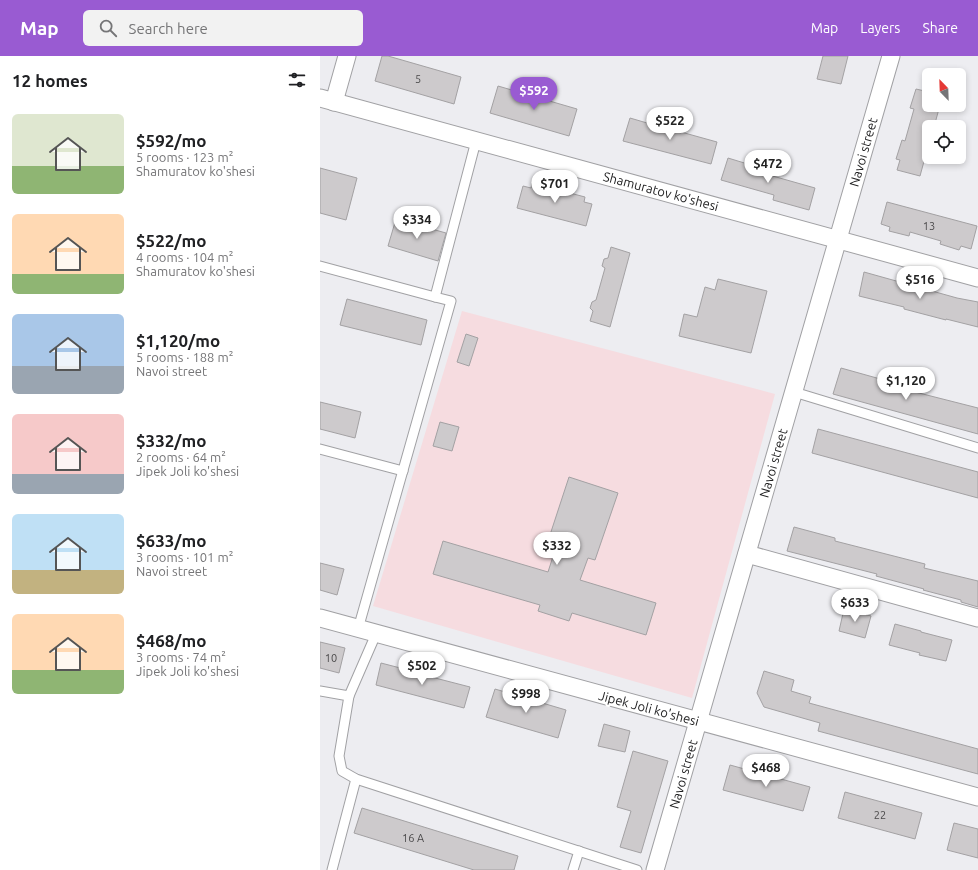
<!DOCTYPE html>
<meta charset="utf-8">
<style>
:root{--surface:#fff;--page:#f2f2f2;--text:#202124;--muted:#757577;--accent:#995bd2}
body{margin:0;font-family:Ubuntu,sans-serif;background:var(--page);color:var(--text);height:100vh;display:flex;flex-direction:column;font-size:15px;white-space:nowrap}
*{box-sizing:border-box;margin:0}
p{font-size:13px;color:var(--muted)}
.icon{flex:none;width:22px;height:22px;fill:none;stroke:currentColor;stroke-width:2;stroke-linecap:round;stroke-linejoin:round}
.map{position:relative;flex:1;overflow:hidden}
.sheet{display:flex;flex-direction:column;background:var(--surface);width:320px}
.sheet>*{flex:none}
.needle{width:26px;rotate:337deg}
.buttons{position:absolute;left:602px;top:12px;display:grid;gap:8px}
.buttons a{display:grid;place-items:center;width:44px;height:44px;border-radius:6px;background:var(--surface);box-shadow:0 2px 6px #0003;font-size:20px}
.price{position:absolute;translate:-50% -34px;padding:0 9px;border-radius:14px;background:#fff;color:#222;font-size:13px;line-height:26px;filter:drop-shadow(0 1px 2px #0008)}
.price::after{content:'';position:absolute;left:50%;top:24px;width:12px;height:9px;margin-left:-6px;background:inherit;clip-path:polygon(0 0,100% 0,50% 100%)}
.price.on{background:var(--accent);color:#fff}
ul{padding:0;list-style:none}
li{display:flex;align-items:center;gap:12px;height:100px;padding:0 12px}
li span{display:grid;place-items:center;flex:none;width:112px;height:80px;border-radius:6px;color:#555}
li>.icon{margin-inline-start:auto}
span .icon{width:48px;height:48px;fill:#fffc;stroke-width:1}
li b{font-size:17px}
h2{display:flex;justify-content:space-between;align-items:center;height:48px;padding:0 12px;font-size:17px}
header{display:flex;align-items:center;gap:24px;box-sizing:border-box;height:56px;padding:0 20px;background:var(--accent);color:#fff}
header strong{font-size:19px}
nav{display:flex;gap:22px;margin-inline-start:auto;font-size:14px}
.search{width:280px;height:36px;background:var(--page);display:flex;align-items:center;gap:10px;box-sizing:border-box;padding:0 14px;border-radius:6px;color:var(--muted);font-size:15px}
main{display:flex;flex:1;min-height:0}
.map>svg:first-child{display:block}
.education{fill:#f6dce0}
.building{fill:#cdcacc;stroke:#a3a1a3}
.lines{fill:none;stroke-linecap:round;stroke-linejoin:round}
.lane-casing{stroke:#a1a1a4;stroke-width:11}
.street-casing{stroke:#a1a1a4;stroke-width:19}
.lane{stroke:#fff;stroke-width:9}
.street{stroke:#fff;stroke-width:17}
.labels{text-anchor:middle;stroke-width:4;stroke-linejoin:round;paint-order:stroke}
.number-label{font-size:11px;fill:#4a494a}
.street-label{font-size:13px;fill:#1e1e1f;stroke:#fff}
</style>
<header>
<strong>Map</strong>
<div class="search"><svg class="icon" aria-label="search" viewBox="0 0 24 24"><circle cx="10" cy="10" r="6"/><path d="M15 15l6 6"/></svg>Search here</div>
<nav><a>Map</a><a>Layers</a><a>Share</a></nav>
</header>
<main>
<section class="sheet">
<h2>12 homes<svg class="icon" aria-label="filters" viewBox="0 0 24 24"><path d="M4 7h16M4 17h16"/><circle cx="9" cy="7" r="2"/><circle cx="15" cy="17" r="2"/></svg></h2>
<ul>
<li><span style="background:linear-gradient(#dfe7d0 65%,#8fb573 0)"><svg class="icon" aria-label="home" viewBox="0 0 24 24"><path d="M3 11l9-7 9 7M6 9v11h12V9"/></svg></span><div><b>$592/mo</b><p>5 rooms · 123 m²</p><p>Shamuratov ko'shesi</p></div></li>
<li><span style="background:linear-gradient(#ffd9b3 75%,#8fb573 0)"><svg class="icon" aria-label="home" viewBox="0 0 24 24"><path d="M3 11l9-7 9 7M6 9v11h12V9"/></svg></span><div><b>$522/mo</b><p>4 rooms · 104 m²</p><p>Shamuratov ko'shesi</p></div></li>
<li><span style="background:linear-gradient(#a9c7e8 65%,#9aa5b1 0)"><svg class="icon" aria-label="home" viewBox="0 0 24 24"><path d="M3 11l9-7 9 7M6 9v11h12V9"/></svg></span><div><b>$1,120/mo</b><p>5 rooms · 188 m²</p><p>Navoi street</p></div></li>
<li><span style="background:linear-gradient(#f6c9c9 75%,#9aa5b1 0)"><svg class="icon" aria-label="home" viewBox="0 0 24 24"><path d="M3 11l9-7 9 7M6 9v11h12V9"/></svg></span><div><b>$332/mo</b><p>2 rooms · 64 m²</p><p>Jipek Joli ko'shesi</p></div></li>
<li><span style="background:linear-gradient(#bfe0f5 70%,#c2b280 0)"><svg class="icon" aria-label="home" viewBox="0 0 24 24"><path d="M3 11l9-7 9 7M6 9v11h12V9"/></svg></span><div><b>$633/mo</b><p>3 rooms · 101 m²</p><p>Navoi street</p></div></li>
<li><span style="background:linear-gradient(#ffd9b3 70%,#8fb573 0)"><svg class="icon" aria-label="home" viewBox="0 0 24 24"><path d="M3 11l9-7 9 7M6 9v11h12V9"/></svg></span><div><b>$468/mo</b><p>3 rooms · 74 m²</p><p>Jipek Joli ko'shesi</p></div></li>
</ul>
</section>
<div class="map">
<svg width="658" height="814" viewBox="0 0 658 814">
<rect width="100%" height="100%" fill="#ededf1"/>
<polygon class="education" points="142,255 455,338 372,642 53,550"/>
<g class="building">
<polygon points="62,0 68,0 141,21 134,48 55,25"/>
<polygon points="503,0 528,0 521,28 497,23"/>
<polygon points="178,30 257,53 249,80 170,57"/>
<polygon points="596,33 609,36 609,49 620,49 614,71 609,71 609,87 600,120 577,114 580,104 576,103 582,84 585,85 594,53 590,52"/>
<polygon points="310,62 361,77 361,76 397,86 391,108 303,85"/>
<polygon points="408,102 444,113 442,117 495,132 489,154 453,144 454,139 401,124"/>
<polygon points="0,112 37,122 26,164 0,157"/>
<polygon points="212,127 265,141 264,146 272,148 266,170 197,152 203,130 211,132"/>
<polygon points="567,146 657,170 651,193 641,190 639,194 620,188 621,185 590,176 589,180 569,175 570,171 561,168"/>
<polygon points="76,163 126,177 118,205 68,190"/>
<polygon points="291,191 310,197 290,271 270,265 273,255 270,252 272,246 276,244 285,212 282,210 284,203 288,202"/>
<polygon points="544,216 637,242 658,246 658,271 626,263 626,264 584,253 584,251 539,240"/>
<polygon points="398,223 447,235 431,297 359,280 364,258 377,261 385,231 395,234"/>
<polygon points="27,243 107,264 101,289 20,269"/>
<polygon points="146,278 158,282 149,310 137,306"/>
<polygon points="521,312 596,333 595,336 658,352 658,378 513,338"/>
<polygon points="0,346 41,356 35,382 0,373"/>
<polygon points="120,366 139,371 132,395 113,390"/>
<polygon points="498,373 658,416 658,442 492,397"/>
<polygon points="249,421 298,437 275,504 268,502 260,524 336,547 326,579 252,557 249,565 218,555 220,549 113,518 123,485 228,516 236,491 227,488"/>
<polygon points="474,471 515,482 515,485 605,508 604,512 658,525 658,551 641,546 641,544 603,534 604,533 556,520 557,518 467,495"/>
<polygon points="0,507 24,513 17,539 0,534"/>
<polygon points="524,553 551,560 545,582 519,575"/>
<polygon points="575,568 601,575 601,576 632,584 626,605 599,599 600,597 569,589"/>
<polygon points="0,586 25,592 19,617 0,612"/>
<polygon points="61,607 88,614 88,615 150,631 144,652 56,629"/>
<polygon points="444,615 474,624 471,635 491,641 489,647 658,693 658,718 498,675 500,667 444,651 437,637"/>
<polygon points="175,633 246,654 238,682 166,661"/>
<polygon points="284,668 310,675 305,696 278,690"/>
<polygon points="313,695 348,705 321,797 300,791 311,755 297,751"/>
<polygon points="410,709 490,731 483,755 403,734"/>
<polygon points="525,736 602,757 595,783 518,762"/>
<polygon points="42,752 198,800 194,814 154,814 34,777"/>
<polygon points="634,767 658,773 658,802 627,794"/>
</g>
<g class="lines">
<g class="lane-casing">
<g id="lane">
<polyline points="0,210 115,241"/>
<polyline points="474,336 658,392"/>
<polyline points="0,393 83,415"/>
<polyline points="38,573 131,245 115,241 156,85"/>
<polyline points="0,635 29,640 56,578"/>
<polyline points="29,640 19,700 22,715 36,723 317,814"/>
<polyline points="12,814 36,723"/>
<polyline points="253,814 259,795"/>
</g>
</g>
<g class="street-casing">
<g id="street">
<polyline points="0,42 658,222"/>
<polyline points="14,46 27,0"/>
<polyline points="427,498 658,562"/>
<polyline points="0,562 658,741"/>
<polyline points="335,814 571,0"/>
</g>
</g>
<use href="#lane" class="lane"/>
<use href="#street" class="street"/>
</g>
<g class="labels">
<g class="number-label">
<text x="98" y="27">5</text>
<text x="609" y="174">13</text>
<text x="11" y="606">10</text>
<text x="560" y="763">22</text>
<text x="93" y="786">16 А</text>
</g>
<g class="street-label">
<text transform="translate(543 96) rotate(-74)" y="5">Navoi street</text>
<text transform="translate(341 135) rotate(15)" y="5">Shamuratov ko'shesi</text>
<text transform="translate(453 407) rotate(-74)" y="5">Navoi street</text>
<text transform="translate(329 652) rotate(15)" y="5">Jipek Joli ko'shesi</text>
<text transform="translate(363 718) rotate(-74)" y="5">Navoi street</text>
</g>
</g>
</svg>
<div class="buttons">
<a><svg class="needle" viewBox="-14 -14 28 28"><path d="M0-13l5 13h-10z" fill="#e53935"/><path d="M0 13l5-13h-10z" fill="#757577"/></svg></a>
<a><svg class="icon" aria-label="locate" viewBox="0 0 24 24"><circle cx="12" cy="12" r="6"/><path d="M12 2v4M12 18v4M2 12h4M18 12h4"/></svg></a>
</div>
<b class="price on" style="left:214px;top:55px">$592</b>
<b class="price" style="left:350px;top:85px">$522</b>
<b class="price" style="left:448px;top:128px">$472</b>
<b class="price" style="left:235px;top:148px">$701</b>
<b class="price" style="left:97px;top:184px">$334</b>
<b class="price" style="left:600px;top:244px">$516</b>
<b class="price" style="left:586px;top:345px">$1,120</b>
<b class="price" style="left:237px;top:510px">$332</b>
<b class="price" style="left:535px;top:567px">$633</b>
<b class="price" style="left:102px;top:630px">$502</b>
<b class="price" style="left:206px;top:658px">$998</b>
<b class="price" style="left:446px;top:732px">$468</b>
</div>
</main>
